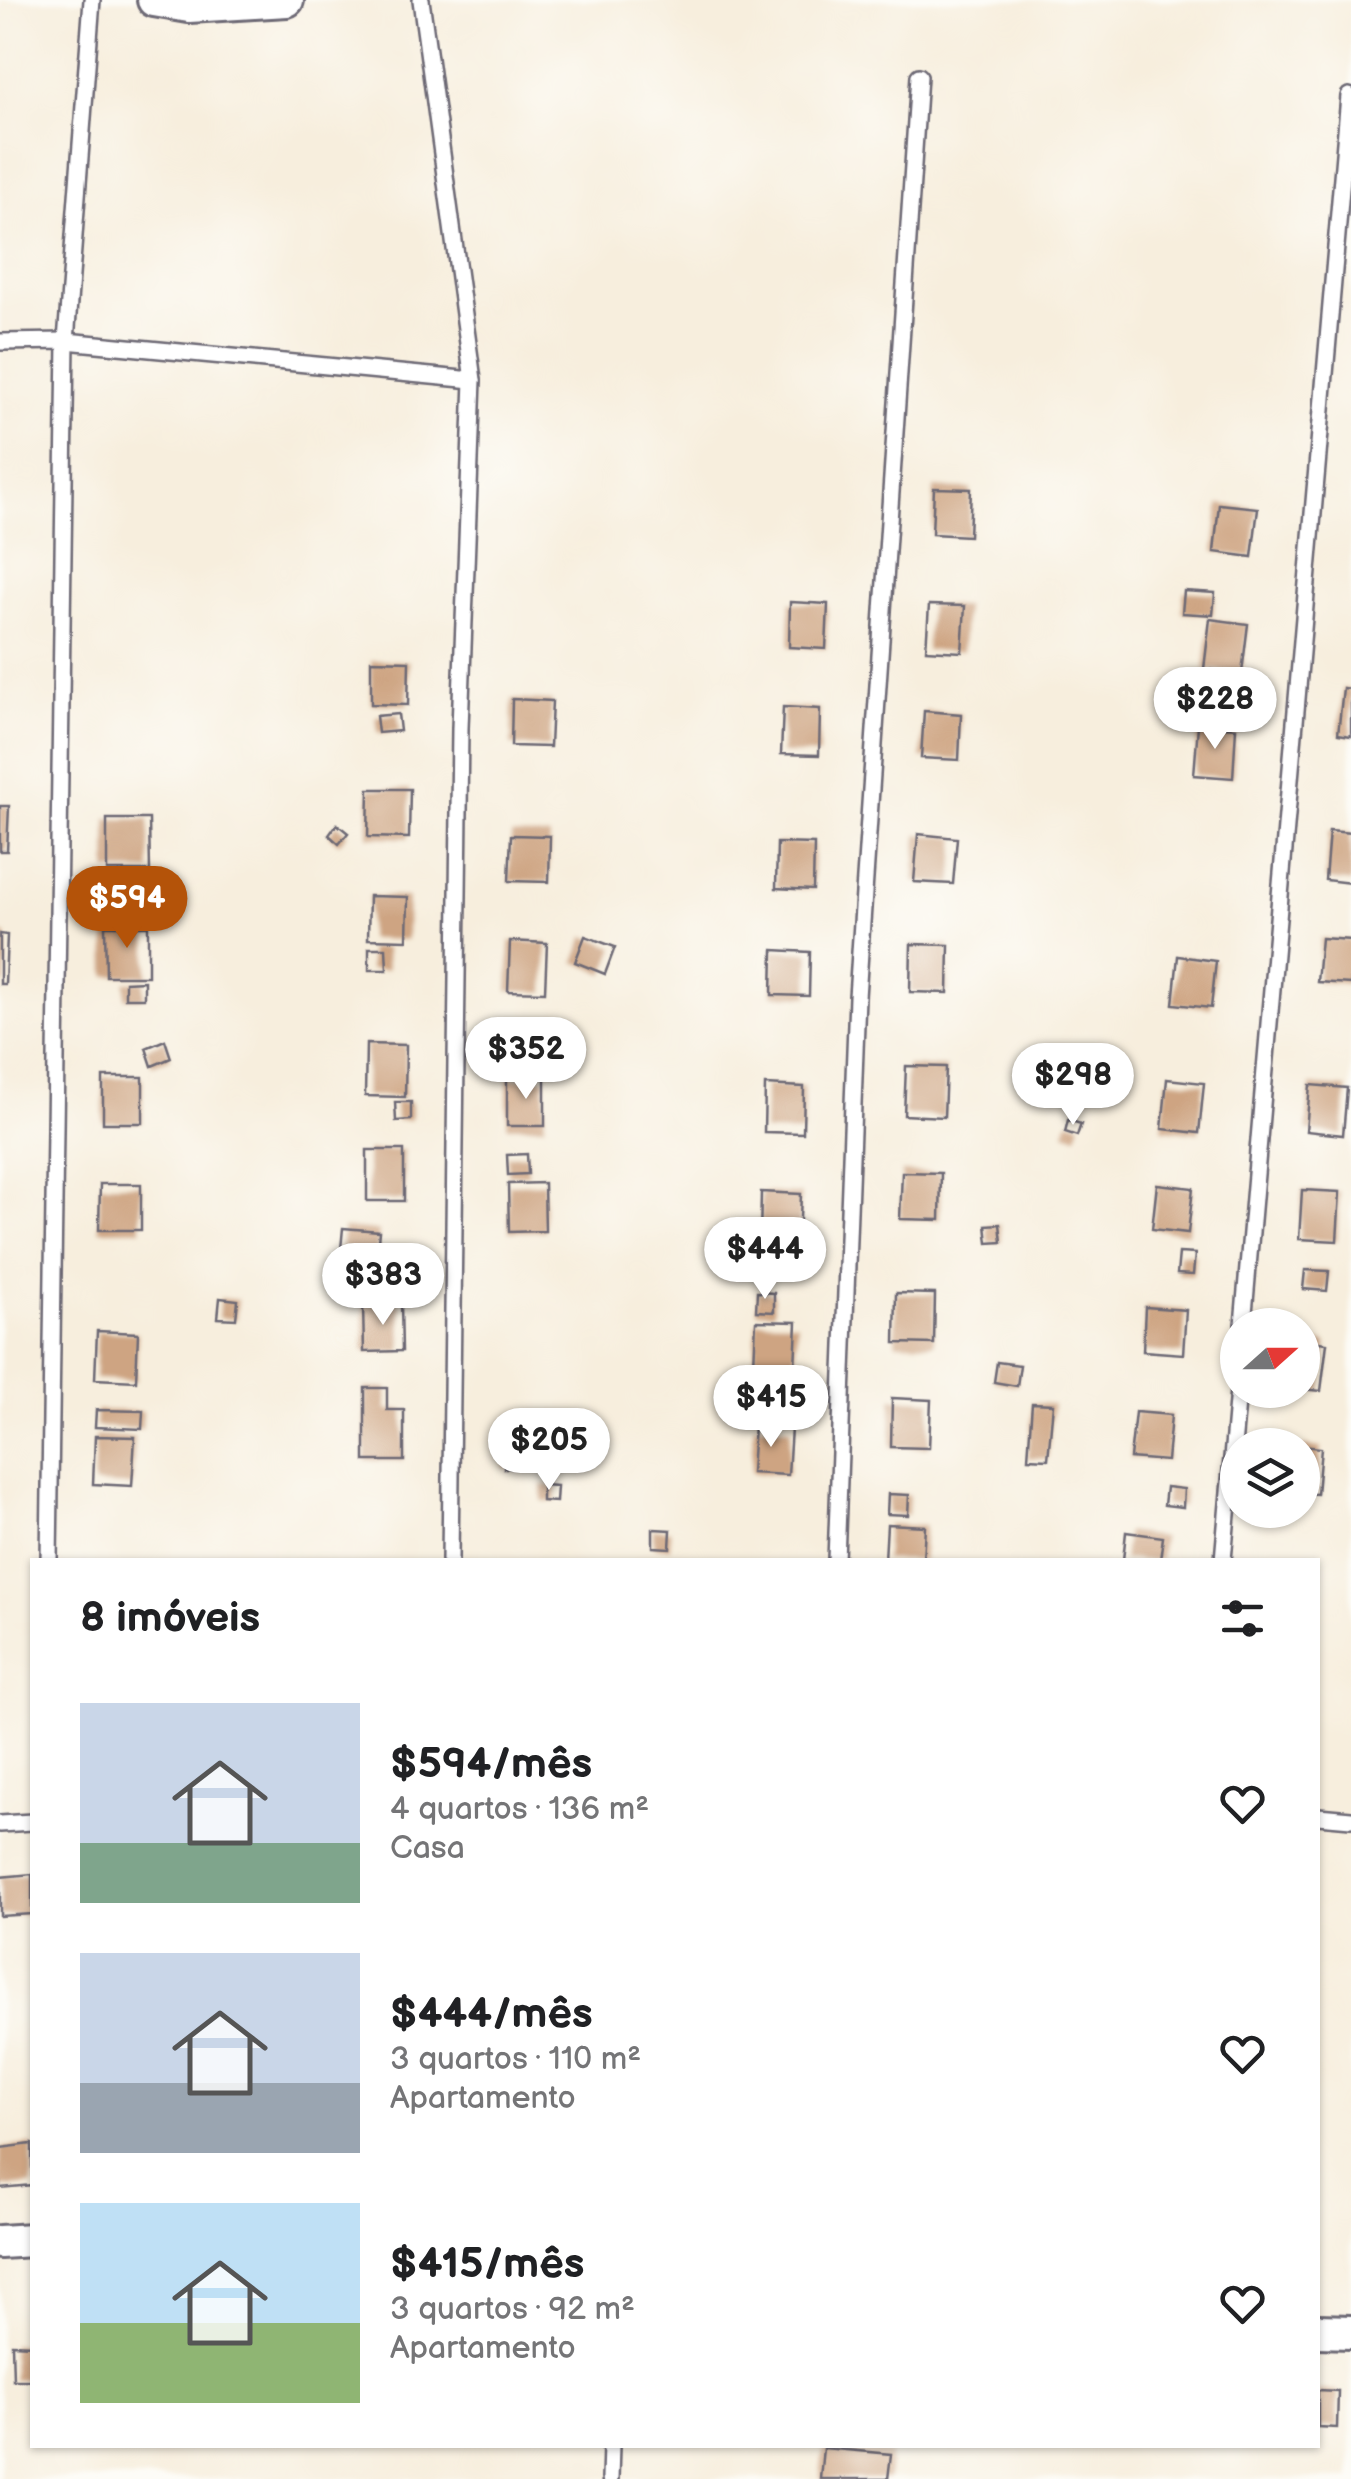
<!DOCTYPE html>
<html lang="pt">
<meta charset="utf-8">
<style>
:root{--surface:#fff;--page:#f6f6f6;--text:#202124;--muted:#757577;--accent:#b45309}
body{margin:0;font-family:"Balsamiq Sans",sans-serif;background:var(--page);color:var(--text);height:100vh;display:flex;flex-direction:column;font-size:38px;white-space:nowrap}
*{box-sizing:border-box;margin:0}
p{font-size:32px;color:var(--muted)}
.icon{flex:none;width:55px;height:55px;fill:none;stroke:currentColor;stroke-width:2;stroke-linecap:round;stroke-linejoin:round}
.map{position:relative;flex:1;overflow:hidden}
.side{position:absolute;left:30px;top:1558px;width:1290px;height:890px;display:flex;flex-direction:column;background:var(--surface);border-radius:0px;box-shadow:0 2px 8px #0004}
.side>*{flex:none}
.needle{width:65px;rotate:69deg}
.controls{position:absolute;left:1220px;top:1308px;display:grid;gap:20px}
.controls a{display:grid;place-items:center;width:100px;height:100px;border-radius:50%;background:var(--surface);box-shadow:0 2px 8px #0004;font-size:50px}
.price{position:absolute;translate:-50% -85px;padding:0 22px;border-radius:35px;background:#fff;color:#222;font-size:32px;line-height:65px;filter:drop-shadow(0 2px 5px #0008)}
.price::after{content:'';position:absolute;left:50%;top:60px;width:30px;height:22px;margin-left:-15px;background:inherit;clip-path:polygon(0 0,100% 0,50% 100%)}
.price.current{background:var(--accent);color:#fff}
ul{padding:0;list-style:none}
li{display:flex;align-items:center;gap:30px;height:250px;padding:0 50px}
li span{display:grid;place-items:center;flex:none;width:280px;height:200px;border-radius:0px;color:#555}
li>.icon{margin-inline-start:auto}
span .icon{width:120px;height:120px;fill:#fffc;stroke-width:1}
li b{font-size:42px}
h2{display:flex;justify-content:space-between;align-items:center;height:120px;padding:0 50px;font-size:42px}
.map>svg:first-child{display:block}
.building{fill:#cea482}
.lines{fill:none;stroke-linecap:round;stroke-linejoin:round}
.lane-casing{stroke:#6d6974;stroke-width:20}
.street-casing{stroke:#6d6974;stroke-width:38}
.lane{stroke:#fff;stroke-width:15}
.street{stroke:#fff;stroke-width:32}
</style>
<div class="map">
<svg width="1351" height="2479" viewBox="0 0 1351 2479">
<rect width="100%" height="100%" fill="#fdfcf7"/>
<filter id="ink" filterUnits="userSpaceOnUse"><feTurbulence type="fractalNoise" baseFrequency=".01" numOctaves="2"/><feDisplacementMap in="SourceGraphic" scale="20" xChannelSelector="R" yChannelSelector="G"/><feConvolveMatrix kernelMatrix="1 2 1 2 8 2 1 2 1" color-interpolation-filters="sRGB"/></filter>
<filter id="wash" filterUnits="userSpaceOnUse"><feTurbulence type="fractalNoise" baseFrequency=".0048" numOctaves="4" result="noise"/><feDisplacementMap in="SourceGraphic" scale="40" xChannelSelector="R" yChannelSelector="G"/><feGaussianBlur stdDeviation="2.25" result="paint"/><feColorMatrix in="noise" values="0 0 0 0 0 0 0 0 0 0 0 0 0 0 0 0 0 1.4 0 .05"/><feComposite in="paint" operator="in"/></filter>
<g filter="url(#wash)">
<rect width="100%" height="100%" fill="#f7eedd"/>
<g id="blocks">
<g class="building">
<polygon points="934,488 971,489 969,536 932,534"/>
<polygon points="1219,504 1258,508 1252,557 1214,552"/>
<polygon points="1184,591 1215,593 1213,615 1182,613"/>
<polygon points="790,602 828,604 826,649 789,647"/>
<polygon points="929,605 965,606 962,652 926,650"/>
<polygon points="1210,619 1248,624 1242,673 1204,669"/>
<polygon points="371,660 409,661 408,705 371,704"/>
<polygon points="1343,688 1351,689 1351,736 1338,734"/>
<polygon points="512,699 552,701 550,747 511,746"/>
<polygon points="783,707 820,709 819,755 781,754"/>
<polygon points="924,711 961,714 959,760 921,758"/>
<polygon points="398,714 400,731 378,733 376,716"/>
<polygon points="1198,725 1236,728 1233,778 1194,775"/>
<polygon points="369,789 410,789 409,838 368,837"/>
<polygon points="0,806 9,806 7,851 0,851"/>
<polygon points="107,819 149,819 150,871 107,871"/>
<polygon points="337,824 348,833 339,844 329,835"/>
<polygon points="1329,831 1351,833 1351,883 1325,880"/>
<polygon points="918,834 957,838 953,884 914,882"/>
<polygon points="511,835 550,836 549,882 509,881"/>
<polygon points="777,843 814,844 813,890 776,888"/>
<rect x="125" y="877" width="19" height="20"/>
<polygon points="369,896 408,897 407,940 368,939"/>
<polygon points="105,926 148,926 148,976 106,976"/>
<polygon points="0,934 7,935 5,984 0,984"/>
<polygon points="585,936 615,947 605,974 575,962"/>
<polygon points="1321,938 1351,940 1351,984 1317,982"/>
<polygon points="510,941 547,943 545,992 508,991"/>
<polygon points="911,944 949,945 948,993 910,992"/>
<polygon points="369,948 386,948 387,970 369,970"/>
<polygon points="773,950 810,952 809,996 772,995"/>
<polygon points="1178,956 1216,961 1211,1008 1173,1004"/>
<polygon points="144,981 144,998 125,998 125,982"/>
<polygon points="165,1040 171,1058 152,1066 146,1048"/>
<polygon points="366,1044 406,1045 405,1097 365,1096"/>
<polygon points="906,1066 946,1067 944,1117 904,1115"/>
<rect x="103" y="1077" width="40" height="46"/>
<rect x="507" y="1078" width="38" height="48"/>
<polygon points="1167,1079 1204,1083 1199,1133 1162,1129"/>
<polygon points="765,1085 804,1087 803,1133 764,1132"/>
<polygon points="1310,1085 1347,1088 1343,1135 1306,1131"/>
<polygon points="395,1102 411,1102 411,1120 396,1121"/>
<polygon points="1068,1120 1081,1124 1077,1136 1065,1132"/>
<rect x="367" y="1150" width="37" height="51"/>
<polygon points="527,1154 528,1174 508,1175 507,1155"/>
<polygon points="902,1172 941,1173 940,1220 900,1219"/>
<polygon points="544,1183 545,1231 509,1232 508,1184"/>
<polygon points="100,1184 141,1184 141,1230 99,1230"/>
<polygon points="1157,1184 1193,1188 1188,1233 1152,1229"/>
<polygon points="1302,1190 1340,1192 1337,1241 1299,1239"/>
<polygon points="761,1192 801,1194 799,1242 760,1241"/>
<polygon points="1000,1224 1002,1242 988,1243 986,1225"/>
<polygon points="343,1228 379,1231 377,1252 341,1249"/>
<polygon points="1179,1253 1195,1254 1193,1275 1177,1274"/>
<polygon points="1305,1270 1329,1271 1327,1291 1303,1289"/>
<polygon points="757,1292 774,1293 774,1312 756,1311"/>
<polygon points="896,1293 935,1294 934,1344 895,1343"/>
<polygon points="220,1298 238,1300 236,1319 218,1318"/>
<polygon points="401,1303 402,1351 364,1352 363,1304"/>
<polygon points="1145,1307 1186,1310 1183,1354 1143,1351"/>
<polygon points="756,1321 797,1322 795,1368 754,1366"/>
<polygon points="97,1331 138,1333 136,1381 95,1379"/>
<polygon points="1302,1340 1327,1343 1321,1391 1302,1389"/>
<polygon points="997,1362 1020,1365 1017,1386 994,1382"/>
<polygon points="365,1388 387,1388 387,1410 404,1410 404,1461 365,1461"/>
<polygon points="892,1398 931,1400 929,1448 891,1447"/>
<polygon points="1032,1403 1053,1404 1048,1459 1028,1458"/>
<polygon points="96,1410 143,1411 142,1429 95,1427"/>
<polygon points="1135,1412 1171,1415 1167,1461 1130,1458"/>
<polygon points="504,1421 543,1421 542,1468 504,1468"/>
<polygon points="754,1425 791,1428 788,1475 751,1473"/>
<polygon points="95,1436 135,1437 132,1486 93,1484"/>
<polygon points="1302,1446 1321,1448 1317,1494 1302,1493"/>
<polygon points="542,1485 557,1486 556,1502 542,1501"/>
<polygon points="1166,1487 1184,1489 1183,1507 1164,1505"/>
<polygon points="888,1494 909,1495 908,1515 887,1514"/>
<polygon points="887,1524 925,1526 923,1560 885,1560"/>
<polygon points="653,1529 671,1530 670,1548 653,1547"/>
<polygon points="1126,1532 1163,1537 1160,1560 1123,1560"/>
<polygon points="32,1874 32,1914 0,1916 0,1877"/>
<polygon points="32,2144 32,2185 0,2188 0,2148"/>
<polygon points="12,2344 32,2345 32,2380 13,2380"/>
<polygon points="1318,2390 1338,2391 1337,2428 1318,2427"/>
<polygon points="823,2448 891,2454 888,2479 820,2479"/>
</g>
</g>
</g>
<g filter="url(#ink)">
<use href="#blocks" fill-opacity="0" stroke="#6d6974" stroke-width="2.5"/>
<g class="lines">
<g class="lane-casing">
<g id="lane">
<polyline points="421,0 473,380 460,728 450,1560"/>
<polyline points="0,342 66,341 473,380"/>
<polyline points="1243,1325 1349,96"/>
<polyline points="49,1560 66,341 92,0"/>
<polyline points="836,1560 857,997 919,76"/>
<polyline points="1223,1560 1238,1390"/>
<polyline points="1318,1816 1351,1819"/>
<polyline points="0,1824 32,1822"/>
<polyline points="610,2479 611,2445"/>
</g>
</g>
<g class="street-casing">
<g id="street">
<polyline points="154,0 189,6 287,0"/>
<polyline points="0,2242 32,2240"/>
<polyline points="1318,2331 1351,2332"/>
</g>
</g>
<use href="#lane" class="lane"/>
<use href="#street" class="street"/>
</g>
</g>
</svg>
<div class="controls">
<a><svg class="needle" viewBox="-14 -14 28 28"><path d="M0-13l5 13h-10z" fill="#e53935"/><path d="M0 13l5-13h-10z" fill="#757577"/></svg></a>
<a><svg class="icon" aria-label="layers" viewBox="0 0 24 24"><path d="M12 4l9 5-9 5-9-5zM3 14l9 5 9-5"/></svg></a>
</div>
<b class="price" style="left:1215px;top:752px">$228</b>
<b class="price current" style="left:127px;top:951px">$594</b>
<b class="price" style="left:526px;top:1102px">$352</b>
<b class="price" style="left:1073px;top:1128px">$298</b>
<b class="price" style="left:765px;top:1302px">$444</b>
<b class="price" style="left:383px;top:1328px">$383</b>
<b class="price" style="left:771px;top:1450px">$415</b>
<b class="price" style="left:549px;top:1493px">$205</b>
<section class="side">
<h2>8 imóveis<svg class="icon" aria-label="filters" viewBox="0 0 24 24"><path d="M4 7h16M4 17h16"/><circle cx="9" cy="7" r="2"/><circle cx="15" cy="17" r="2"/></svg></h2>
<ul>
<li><span style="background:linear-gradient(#c9d6e8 70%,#7fa58c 0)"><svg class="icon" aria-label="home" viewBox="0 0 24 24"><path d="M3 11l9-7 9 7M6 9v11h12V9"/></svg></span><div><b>$594/mês</b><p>4 quartos · 136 m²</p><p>Casa</p></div><svg class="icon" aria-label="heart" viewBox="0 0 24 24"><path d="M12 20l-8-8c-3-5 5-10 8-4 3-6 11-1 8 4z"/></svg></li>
<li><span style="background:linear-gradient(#c9d6e8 65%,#9aa5b1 0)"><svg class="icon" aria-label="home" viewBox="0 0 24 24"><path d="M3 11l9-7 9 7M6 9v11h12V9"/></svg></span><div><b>$444/mês</b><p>3 quartos · 110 m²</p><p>Apartamento</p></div><svg class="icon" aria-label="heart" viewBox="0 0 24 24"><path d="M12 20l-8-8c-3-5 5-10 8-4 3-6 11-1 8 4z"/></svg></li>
<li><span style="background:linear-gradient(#bfe0f5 60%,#8fb573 0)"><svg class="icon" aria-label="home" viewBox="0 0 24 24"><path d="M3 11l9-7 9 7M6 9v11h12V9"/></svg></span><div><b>$415/mês</b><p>3 quartos · 92 m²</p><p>Apartamento</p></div><svg class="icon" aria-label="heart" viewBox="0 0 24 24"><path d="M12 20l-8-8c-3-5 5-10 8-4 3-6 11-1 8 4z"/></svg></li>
</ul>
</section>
</div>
